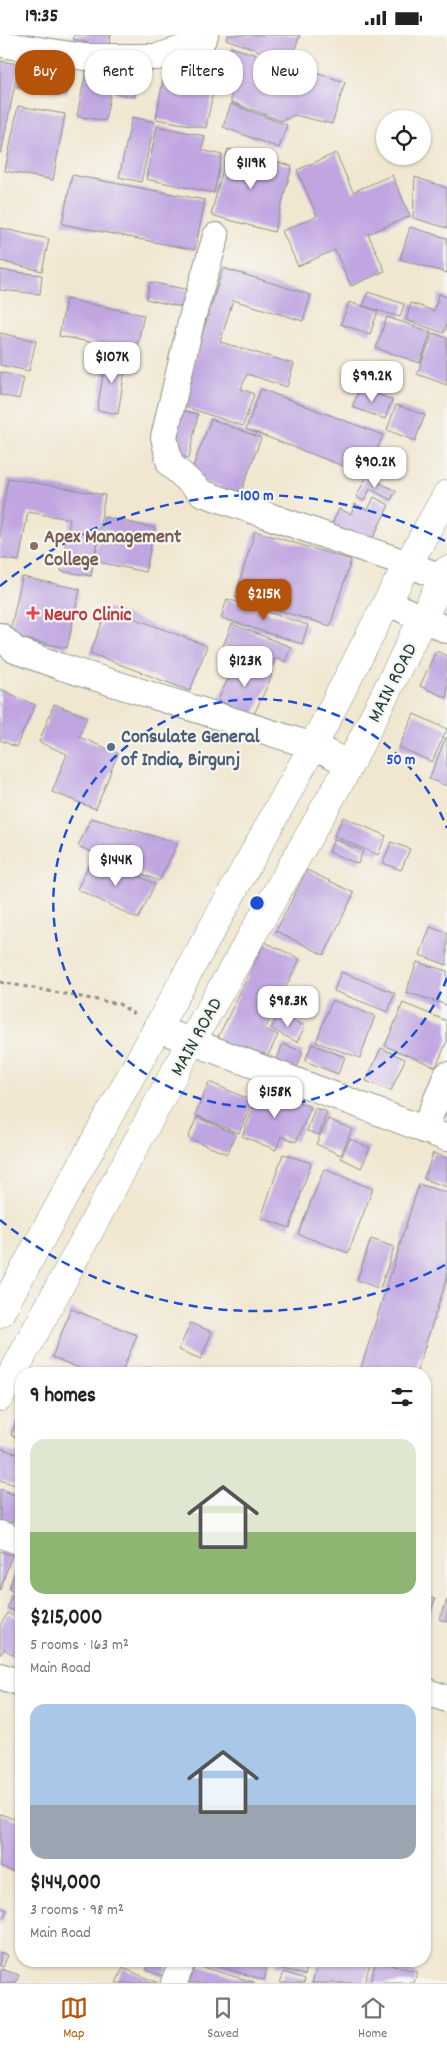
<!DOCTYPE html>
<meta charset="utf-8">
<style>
:root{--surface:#fff;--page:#f2f2f2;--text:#222;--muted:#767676;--line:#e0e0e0;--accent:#b45309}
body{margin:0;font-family:Dekko,sans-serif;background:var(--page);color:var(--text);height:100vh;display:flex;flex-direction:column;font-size:19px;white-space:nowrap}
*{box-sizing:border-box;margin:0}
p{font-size:16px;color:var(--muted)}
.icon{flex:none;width:28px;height:28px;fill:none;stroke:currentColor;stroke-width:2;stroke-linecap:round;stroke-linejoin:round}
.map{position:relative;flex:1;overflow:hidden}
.drawer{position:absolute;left:15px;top:1332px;width:416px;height:600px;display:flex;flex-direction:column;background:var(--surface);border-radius:20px;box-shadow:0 1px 4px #0004}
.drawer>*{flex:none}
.top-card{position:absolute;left:15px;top:15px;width:418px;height:45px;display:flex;gap:10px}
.controls{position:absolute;left:376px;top:75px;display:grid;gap:10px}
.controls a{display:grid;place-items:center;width:55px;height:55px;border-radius:50%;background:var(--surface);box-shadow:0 1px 4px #0004;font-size:25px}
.price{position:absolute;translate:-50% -42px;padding:0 11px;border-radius:10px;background:#fff;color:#222;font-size:16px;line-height:32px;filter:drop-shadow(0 1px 2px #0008)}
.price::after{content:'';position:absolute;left:50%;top:30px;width:15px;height:11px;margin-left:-8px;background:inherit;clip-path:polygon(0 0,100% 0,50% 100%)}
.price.on{background:var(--accent);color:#fff}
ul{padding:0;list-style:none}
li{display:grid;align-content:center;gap:10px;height:265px;padding:0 15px}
li span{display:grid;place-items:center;height:155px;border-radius:15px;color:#555}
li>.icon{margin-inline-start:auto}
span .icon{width:90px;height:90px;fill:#fffc;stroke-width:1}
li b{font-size:21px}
h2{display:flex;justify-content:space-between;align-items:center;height:60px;padding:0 15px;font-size:21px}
.pill{padding:0 18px;border-radius:20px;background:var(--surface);box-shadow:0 1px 4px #0004;font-size:18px;line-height:45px}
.pill.on{background:var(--accent);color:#fff}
.status{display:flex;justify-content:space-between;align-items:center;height:35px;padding:0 25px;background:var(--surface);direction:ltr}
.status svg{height:14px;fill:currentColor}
.dock{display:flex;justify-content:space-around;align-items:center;height:70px;border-top:1px solid var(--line);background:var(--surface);font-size:14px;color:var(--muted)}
.dock a{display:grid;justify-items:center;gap:2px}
.dock .on{color:var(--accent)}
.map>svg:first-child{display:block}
.building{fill:#c0a5e1}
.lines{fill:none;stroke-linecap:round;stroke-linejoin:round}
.street-casing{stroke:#889282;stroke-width:28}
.primary-casing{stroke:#889282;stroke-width:29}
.path{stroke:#889282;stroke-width:3;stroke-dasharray:4 4;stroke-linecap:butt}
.street{stroke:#fff;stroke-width:26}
.primary{stroke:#fff;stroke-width:28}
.ring{fill:none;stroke:#1d4ed8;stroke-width:2.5;stroke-dasharray:9 6}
.education-dot{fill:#8d6e63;stroke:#f6f6f2;stroke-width:2}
.health-dot{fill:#e0444e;stroke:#f6f6f2;stroke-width:2}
.service-dot{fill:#5c6f8a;stroke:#f6f6f2;stroke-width:2}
.labels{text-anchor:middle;stroke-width:4.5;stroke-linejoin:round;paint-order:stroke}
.education-label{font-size:20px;font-weight:bold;fill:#785e54;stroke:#f6f6f2;text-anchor:start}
.health-label{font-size:20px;font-weight:bold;fill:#be3a42;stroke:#f6f6f2;text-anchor:start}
.street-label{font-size:20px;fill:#1f3d34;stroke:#f6f6f2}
.service-label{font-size:20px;font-weight:bold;fill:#4e5e75;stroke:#f6f6f2;text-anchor:start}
.centre{fill:#1d4ed8;stroke:#f6f6f2;stroke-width:2.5}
.ring-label{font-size:15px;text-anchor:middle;font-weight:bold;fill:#1d4ed8;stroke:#f6f6f2;stroke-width:4.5;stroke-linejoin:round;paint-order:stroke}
</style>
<div class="status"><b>19:35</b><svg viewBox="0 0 49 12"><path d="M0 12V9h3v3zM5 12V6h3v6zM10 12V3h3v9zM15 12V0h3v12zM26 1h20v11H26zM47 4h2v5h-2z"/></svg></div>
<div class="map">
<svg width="447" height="1948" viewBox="0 0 447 1948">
<rect width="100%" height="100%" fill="#f6f6f2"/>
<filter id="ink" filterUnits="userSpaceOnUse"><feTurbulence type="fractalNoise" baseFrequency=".02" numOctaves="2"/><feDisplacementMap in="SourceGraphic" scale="10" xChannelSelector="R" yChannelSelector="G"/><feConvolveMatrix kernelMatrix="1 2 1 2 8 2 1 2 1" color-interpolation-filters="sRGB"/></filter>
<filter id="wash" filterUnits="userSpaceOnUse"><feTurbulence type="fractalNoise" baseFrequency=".0096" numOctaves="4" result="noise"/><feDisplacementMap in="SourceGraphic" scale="20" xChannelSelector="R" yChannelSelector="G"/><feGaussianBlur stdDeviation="1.12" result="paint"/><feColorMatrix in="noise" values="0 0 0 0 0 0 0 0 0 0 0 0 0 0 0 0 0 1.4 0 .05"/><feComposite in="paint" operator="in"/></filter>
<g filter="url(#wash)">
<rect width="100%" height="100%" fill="#f1e7d0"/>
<g id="blocks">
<g class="building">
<polygon points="74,0 111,0 108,13 73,4"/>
<polygon points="228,0 300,0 290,27 226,4"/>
<polygon points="231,12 345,47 332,89 294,80 282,86 231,67"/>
<polygon points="0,26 19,29 1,118 0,118"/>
<polygon points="21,28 71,36 67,59 17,52"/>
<polygon points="218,31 206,93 156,84 163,45"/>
<polygon points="118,35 139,38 135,62 114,58"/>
<polygon points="86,36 114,41 105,86 77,81"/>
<polygon points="231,69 287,90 279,113 223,92"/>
<polygon points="18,71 65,79 53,145 5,136"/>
<polygon points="132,82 155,87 141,147 119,142"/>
<polygon points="157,91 205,101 202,115 222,120 214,158 146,144"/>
<polygon points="228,114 292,131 274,197 211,180"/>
<polygon points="336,118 353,157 392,140 410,181 368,199 385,236 351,251 335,215 298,231 282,196 317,181 297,135"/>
<polygon points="72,140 205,165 195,215 62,189"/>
<polygon points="415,142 447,153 447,193 413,183"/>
<polygon points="410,192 447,203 447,238 400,224"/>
<polygon points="0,193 49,204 42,236 0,226"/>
<polygon points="223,233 311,260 303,286 233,265 220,307 294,329 287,352 247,339 241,354 254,359 243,391 180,370"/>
<polygon points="0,235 42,240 40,259 0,255"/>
<polygon points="150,247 189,255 186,273 146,264"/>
<polygon points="368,257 404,269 400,282 363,271"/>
<polygon points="439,259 447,262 447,289 444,298 406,285 411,268 434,276"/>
<polygon points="66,264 144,280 136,316 59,301"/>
<polygon points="349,267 378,276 370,299 341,289"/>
<polygon points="387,282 431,297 420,328 376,313"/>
<polygon points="0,298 36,306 29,336 0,330"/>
<polygon points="433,298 447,303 447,350 417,339"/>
<polygon points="107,318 127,322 118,379 97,375"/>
<polygon points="0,337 24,343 19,364 0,360"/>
<polygon points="360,352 392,365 385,384 352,372"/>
<polygon points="261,354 383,400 367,440 246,394"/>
<polygon points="396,370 425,380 415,406 387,395"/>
<polygon points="181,375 198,379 189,423 172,419"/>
<polygon points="211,384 261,403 240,460 189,442"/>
<polygon points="367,441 396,456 391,465 370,454 364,466 356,462"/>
<polygon points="8,443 105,460 91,541 61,536 70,484 28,477 19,526 0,523 0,489"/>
<polygon points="374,462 389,470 369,511 330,493 339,474 351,479 355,469 368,475"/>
<polygon points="104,482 155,493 145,537 94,526"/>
<polygon points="255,496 351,525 330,591 235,562"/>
<polygon points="22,542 80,554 67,613 9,601"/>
<polygon points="227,564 308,590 302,609 221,583"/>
<polygon points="108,573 207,611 190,656 90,618"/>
<polygon points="232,589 291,612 285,627 276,622 272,631 223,611"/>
<polygon points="436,616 447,621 447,663 420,651"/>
<polygon points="237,625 272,641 253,681 218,665"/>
<polygon points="0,654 35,670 16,712 0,705"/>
<polygon points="54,669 87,682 79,702 118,718 96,774 52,757 67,719 39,707"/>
<polygon points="414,679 447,694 432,727 399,712"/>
<polygon points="446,702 447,703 447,751 429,744"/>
<polygon points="343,782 386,801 378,820 334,801"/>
<polygon points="91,783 178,808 159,846 78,811"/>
<polygon points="334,804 363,816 358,829 329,817"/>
<polygon points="391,807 410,814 401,835 383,828"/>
<polygon points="94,820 155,849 138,884 77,854"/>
<polygon points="307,835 354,858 324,920 276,896"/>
<polygon points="430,892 447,898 447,930 420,920"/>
<polygon points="265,907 300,924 265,994 278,1000 264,1029 216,1006"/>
<polygon points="417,927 447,936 447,970 406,957"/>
<polygon points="341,937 395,958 388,977 334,956"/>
<polygon points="332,965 375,981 360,1023 316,1007"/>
<polygon points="403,968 447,986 447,1006 436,1032 385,1011"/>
<polygon points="279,979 305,991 297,1007 271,994"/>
<polygon points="283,1009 303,1017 293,1042 273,1034"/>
<polygon points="312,1009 345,1022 338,1039 305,1026"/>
<polygon points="381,1013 405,1024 391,1056 366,1046"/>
<polygon points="209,1047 253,1066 239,1098 195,1080"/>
<polygon points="262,1052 311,1072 296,1107 281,1101 276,1115 242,1101"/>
<polygon points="315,1073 327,1077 319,1100 307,1096"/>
<polygon points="197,1082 236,1099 227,1119 188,1103"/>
<polygon points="328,1084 352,1094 341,1120 316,1109"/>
<polygon points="350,1104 370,1113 361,1133 341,1123"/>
<polygon points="433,1118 447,1123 447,1152 424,1144"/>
<polygon points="283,1119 311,1128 290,1193 261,1183"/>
<polygon points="324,1134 373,1154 348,1218 298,1199"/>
<polygon points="419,1149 447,1158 447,1243 416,1339 359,1339"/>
<polygon points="371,1204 394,1212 380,1254 357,1245"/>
<polygon points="71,1274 137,1300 121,1339 94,1339 52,1322"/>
<polygon points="190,1288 212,1297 201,1324 179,1315"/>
<polygon points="146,1332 157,1337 157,1339 143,1339"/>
<polygon points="17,1384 21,1385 21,1404 11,1400"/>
<polygon points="0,1413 21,1420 21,1452 0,1445"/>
<polygon points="0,1454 21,1462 9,1497 0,1494"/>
<polygon points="21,1475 21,1501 13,1498"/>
<polygon points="0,1516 12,1520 0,1555"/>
<polygon points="18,1528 21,1529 21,1558 9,1554"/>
<polygon points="13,1558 21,1560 21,1578 7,1573"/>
<polygon points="425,1561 435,1564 425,1596"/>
<polygon points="447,1565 447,1587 439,1584"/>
<polygon points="8,1578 21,1586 21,1595 18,1600 21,1602 21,1625 4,1614 0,1620 0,1590"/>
<polygon points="21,1776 21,1840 0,1832 0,1779 17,1785"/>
<polygon points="0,1872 7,1875 0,1890"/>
<polygon points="0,1917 8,1920 3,1932 0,1931"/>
<polygon points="150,1926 169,1926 163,1941 146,1935"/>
<polygon points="200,1926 269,1926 264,1945"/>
<polygon points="276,1926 309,1926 305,1940 275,1932"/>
<polygon points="319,1926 371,1926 364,1948 312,1948"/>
<polygon points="376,1926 417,1937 414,1948 370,1948"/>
<polygon points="194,1930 254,1947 254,1948 189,1948"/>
<polygon points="123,1933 158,1948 116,1948"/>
<polygon points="1,1934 19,1940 16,1948 0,1948"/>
<polygon points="284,1937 305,1944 304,1948 280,1948"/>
</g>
</g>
</g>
<g filter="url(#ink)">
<use href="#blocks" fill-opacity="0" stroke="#889282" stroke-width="1"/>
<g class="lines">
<g class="street-casing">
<g id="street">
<polyline points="0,9 84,22 157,22 201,8 205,0"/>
<polyline points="216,201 192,283 164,402 170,429 202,458 408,529 443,543"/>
<polyline points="387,567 447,595"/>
<polyline points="0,601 15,615 62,632 313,711 350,729"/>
<polyline points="156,993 447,1103"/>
<polyline points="424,1095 447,1040"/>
<polyline points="0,1499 21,1507"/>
<polyline points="0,1641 21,1648"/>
<polyline points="425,1656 447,1664"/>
<polyline points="174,1948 182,1926"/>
</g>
</g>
<g class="primary-casing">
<g id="primary">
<polyline points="0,1278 313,711 387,567 447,459"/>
<polyline points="0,1362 191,1007 350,729 447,535"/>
</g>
</g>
<polyline class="path" points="0,947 119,969 134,979"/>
<use href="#street" class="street"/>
<use href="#primary" class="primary"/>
</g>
</g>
<g class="ring">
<path d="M447 943A204 204 0 1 1 447 793"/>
<path d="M445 1230A408 408 0 0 1 0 1185M0 551A408 408 0 0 1 445 506"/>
</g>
<circle class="education-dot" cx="34" cy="511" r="5"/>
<path class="health-dot" d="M30.5 570.5h5v5h5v5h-5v5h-5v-5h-5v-5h5z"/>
<circle class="service-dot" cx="111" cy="712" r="5"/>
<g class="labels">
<g class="education-label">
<text x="44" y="507">Apex Management<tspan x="44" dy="23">College</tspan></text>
</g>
<g class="health-label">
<text x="44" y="585">Neuro Clinic</text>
</g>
<g class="street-label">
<text transform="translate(391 647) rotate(-63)" y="7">MAIN ROAD</text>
<text transform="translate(195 1001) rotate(-61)" y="7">MAIN ROAD</text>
</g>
<g class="service-label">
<text x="121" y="707">Consulate General<tspan x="121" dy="23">of India, Birgunj</tspan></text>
</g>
</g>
<circle cx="257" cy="868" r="8" class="centre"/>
<g class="ring-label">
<text x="257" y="465">100 m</text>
<text x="401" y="729">50 m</text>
</g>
</svg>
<div class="controls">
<a><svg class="icon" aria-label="locate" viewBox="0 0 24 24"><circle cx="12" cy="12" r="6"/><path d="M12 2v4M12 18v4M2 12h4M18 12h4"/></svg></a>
</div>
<b class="price" style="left:251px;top:155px">$119K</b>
<b class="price" style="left:112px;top:349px">$107K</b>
<b class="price" style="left:372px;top:368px">$99.2K</b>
<b class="price" style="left:375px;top:454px">$90.2K</b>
<b class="price on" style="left:264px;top:586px">$215K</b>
<b class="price" style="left:245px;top:653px">$123K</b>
<b class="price" style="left:116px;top:852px">$144K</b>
<b class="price" style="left:288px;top:993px">$98.3K</b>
<b class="price" style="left:275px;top:1084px">$158K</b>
<div class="top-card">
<a class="pill on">Buy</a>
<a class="pill">Rent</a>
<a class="pill">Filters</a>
<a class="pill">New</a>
</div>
<section class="drawer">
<h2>9 homes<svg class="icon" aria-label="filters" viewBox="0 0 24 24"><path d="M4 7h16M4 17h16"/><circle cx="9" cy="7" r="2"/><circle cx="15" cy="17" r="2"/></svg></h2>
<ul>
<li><span style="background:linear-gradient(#dfe7d0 60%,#8fb573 0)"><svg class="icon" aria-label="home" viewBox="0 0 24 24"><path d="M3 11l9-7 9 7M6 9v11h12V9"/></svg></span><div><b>$215,000</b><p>5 rooms · 163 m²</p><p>Main Road</p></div></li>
<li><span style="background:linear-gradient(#a9c7e8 65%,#9aa5b1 0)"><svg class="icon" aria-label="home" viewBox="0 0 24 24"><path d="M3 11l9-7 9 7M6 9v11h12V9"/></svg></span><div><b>$144,000</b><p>3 rooms · 98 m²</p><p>Main Road</p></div></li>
</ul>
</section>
</div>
<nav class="dock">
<a class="on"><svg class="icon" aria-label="map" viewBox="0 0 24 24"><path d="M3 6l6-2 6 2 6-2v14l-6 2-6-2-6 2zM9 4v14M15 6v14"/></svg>Map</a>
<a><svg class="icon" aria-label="saved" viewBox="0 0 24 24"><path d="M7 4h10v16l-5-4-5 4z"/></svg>Saved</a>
<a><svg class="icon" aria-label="home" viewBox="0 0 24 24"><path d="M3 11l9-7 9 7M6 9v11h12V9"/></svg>Home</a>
</nav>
